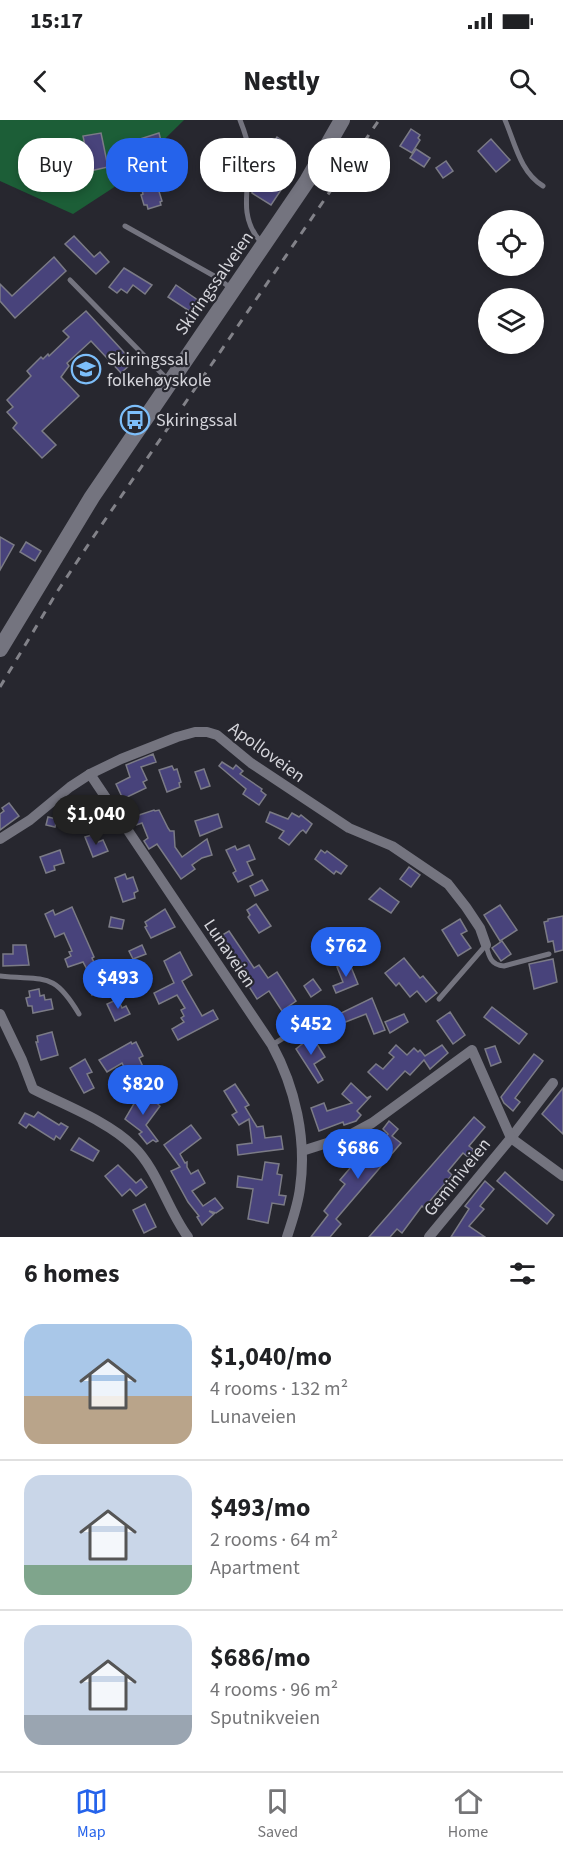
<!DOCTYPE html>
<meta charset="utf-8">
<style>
:root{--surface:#fff;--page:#f6f6f6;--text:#202124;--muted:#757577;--line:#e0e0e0;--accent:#2563eb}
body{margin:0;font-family:"Source Sans 3",sans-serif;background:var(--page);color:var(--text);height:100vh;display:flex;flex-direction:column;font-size:22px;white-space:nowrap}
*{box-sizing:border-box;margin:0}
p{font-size:20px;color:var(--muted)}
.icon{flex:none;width:33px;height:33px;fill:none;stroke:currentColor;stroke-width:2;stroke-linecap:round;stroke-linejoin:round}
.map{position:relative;height:1117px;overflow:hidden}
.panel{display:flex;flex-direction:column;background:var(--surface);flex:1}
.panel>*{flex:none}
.top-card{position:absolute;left:18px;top:18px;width:528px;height:54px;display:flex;gap:12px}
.controls{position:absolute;left:478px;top:90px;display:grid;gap:12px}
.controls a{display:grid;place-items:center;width:66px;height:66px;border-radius:50%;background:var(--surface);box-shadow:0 3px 9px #0003;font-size:30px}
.price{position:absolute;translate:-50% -51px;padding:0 14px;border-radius:21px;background:var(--accent);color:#fff;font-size:20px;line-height:39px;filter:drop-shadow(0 2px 3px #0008)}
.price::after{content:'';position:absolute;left:50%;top:36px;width:18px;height:14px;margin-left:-9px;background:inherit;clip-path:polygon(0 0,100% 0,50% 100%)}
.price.selected{background:#222;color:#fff}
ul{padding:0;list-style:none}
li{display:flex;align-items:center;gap:18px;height:150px;padding:0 24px}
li+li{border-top:2px solid var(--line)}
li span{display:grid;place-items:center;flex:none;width:168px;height:120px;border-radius:18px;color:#555}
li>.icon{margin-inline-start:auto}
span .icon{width:72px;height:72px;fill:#fffc;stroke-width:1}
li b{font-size:26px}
h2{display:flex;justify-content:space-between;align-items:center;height:72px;padding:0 24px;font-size:26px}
.chip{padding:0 21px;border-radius:24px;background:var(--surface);box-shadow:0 3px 9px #0003;font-size:21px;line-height:54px}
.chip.selected{background:var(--accent);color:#fff}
.status{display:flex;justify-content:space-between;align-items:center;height:42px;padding:0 30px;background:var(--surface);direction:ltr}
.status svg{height:16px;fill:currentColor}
header{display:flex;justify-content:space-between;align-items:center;height:78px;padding:0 24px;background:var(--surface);font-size:27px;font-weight:800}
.tab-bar{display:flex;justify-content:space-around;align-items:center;height:84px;border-top:2px solid var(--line);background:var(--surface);font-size:16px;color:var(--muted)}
.tab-bar a{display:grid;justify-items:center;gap:3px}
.tab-bar .selected{color:var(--accent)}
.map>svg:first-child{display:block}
.green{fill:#1c5e37}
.building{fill:#48437b;stroke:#7b7b86;stroke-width:1.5}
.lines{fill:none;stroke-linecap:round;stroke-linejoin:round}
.lane{stroke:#74747f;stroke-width:5}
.street{stroke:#74747f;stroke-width:10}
.secondary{stroke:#74747f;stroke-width:16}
.rail{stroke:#828289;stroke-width:3;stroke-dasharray:8 8;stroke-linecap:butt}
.labels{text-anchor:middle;stroke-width:4.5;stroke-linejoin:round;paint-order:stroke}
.street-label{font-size:18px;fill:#d5d5db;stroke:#27272f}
.poi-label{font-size:18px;fill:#d5d5db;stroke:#27272f;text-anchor:start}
</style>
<div class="status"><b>15:17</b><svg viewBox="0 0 49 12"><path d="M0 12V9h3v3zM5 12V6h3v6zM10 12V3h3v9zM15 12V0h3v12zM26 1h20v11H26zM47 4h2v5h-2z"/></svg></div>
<header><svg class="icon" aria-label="back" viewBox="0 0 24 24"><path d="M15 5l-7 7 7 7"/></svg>Nestly<svg class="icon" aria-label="search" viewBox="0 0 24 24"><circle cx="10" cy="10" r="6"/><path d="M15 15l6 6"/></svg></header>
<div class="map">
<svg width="563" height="1117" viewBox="0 0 563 1117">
<rect width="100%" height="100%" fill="#27272f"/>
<polygon class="green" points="0,0 184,0 119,64 73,94 0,61"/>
<g class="building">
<polygon points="411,9 420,15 418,18 420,20 412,33 400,26"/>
<polygon points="101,13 108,47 90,51 83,16"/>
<polygon points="159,13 162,25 144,31 140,19"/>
<polygon points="277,17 286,23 284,26 292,31 280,52 289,58 271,85 252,73 253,52"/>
<polygon points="491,19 510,40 496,52 478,31"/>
<polygon points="416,29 430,38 424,47 410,38"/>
<polygon points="446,41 453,51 443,58 436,48"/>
<polygon points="157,65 162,81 160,82 161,85 148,89 147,85 144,85 141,75 143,74 142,70"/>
<polygon points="74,116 94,137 100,132 109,142 96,154 65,124"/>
<polygon points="54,137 66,151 15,198 0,181 0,164 12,176"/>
<polygon points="124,148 152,165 145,174 133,165 127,173 121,169 117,173 109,167"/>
<polygon points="176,165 202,183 194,194 168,177"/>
<polygon points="86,191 133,242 121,253 91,221 67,243 69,246 61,257 79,276 42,311 56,325 42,338 13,308 17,303 7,292 13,287 7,280 31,256 27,251 41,237 43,239 48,234 49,236 69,217 63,211"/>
<polygon points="0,417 14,425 0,450"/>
<polygon points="26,422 41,431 35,441 20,432"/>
<polygon points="153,634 156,642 141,647 147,660 143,662 146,668 123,679 116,664 130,657 126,645"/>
<polygon points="222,642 233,649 236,645 243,651 240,654 262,669 261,671 266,675 259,685 243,674 246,669 219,646"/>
<polygon points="172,646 174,650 177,649 181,662 179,663 180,667 167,672 159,650"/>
<polygon points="204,649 210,666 201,669 195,652"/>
<polygon points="9,683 19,696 0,710 0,694 4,691 2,688"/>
<polygon points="154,690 155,691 159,690 168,708 170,711 174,711 175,727 182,737 207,719 212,735 202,738 192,745 195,749 181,759 157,724 149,729 144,721 148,718 142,703 136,705 133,697"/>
<polygon points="270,692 288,699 292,693 299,697 301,695 312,704 306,713 303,710 300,712 289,725 279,718 284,711 266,702"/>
<polygon points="218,694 222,707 200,716 195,701"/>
<polygon points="48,697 57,699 55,707 46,705"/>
<polygon points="95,714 98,722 103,720 108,731 93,737 85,717"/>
<polygon points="249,725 255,739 247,742 253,755 238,762 233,753 236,751 226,730 235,726 237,730"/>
<polygon points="60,730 64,743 54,746 55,750 46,753 40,737"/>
<polygon points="321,730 325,733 327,731 347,746 341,754 336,751 334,754 315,739"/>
<polygon points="409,747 420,755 411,767 400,759"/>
<polygon points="125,754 127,759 133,757 138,771 134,773 135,778 123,782 115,758"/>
<polygon points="262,760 268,770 255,776 250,766"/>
<polygon points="380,768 399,782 391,793 369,779"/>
<polygon points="256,784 271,806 259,813 248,797 250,795 247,790"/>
<polygon points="500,785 517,810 500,821 484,795"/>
<polygon points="72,787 94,837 92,838 103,862 97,865 100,871 92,875 84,858 90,855 83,842 68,847 65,839 71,836 69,832 72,831 64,813 55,817 45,794 53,790 55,795"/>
<polygon points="165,789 175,807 151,818 145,807 147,806 145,802"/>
<polygon points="563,796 563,830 555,832 553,821 548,822 544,802 548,801 548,799"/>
<polygon points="111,797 124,800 122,809 109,807"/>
<polygon points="460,799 467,811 461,814 471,828 458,836 442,810"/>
<polygon points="229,811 254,848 259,845 268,858 277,852 296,881 282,891 269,871 257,879 221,823 219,817"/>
<polygon points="502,821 511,834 501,841 492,828"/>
<polygon points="13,825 26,825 29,845 3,846 3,834 13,834"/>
<polygon points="142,825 146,834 133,839 129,831"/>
<polygon points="180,832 192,855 182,861 188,872 202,896 213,890 218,899 178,920 172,909 184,902 181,898 184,896 181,890 185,888 177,875 159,884 154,873 174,863 164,841"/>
<polygon points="404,838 420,858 423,856 437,873 426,882 417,871 410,877 399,863 396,866 385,853"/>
<polygon points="553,839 557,862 534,869 529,844"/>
<polygon points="349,842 358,864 336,873 333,866 343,862 337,847"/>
<polygon points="313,859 321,870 311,877 304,866"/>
<polygon points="39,869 40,876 44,875 45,880 51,879 53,889 33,893 32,886 28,886 26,878 30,877 29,871"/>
<polygon points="372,878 385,910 374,914 366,894 343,903 339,894"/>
<polygon points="118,879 122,888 126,886 130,894 115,901 107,884"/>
<polygon points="492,887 527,914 519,924 484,897"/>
<polygon points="450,892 465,915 453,924 437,901"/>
<polygon points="404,894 408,902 390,913 385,902"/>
<polygon points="52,912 58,935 41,940 36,922 38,922 37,916"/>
<polygon points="312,916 325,937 314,944 323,960 318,963 296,929"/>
<polygon points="131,922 132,924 136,922 143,936 139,938 144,949 129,957 122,943 107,952 99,940"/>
<polygon points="396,925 407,935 414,928 418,932 420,930 425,936 442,925 448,933 430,949 424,940 410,955 405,951 387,970 368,952 376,944 383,949 394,937 389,933"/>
<polygon points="495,926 501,942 491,946 485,929"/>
<polygon points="534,934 543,941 515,978 520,982 513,991 504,983 501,977"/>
<polygon points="85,939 92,952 87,954 94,968 84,973 70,948"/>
<polygon points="351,963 367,978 371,976 357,991 361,995 356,1001 344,1005 343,1002 319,1011 311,988 324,983 327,991 352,983 342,974"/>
<polygon points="235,964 249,985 245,987 257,1007 263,1006 265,1018 281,1016 283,1029 238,1035 237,1025 252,1023 249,999 239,1005 232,995 237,992 224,971"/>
<polygon points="563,968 563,1014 542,994"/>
<polygon points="145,973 160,986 146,1005 158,1021 156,1022 153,1020 147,1024 139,1014 142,1012 125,999 139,975 142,977"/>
<polygon points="38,992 59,1005 61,1003 68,1007 60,1019 56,1016 54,1020 29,1004 26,1008 19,1003 25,993 34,997"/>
<polygon points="474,997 485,1007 469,1026 474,1030 468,1037 463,1033 448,1051 452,1055 424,1088 422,1086 402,1113 397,1109 390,1117 369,1117"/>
<polygon points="389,1001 398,1009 392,1016 401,1023 336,1099 341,1104 330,1117 311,1117 328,1095 324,1091 345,1064 340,1060 368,1027 373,1031 388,1014 383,1009"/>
<polygon points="191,1005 201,1018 180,1034 185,1043 187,1042 187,1047 191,1054 198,1050 205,1063 192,1071 203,1086 215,1078 223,1088 216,1093 209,1091 214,1094 202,1105 197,1097 199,1096 188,1082 171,1051 180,1047 164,1025"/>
<polygon points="79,1018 99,1031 93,1041 71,1030"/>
<polygon points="265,1042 279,1044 277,1054 282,1055 279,1075 286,1076 284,1085 272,1083 268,1103 248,1099 253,1069 237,1067 238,1056 262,1060"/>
<polygon points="118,1045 136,1063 141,1059 147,1067 136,1076 130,1069 122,1076 105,1056"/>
<polygon points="505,1052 554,1095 547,1104 497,1061"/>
<polygon points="485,1061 494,1069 480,1086 484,1089 469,1106 485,1117 451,1117 469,1089 465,1086"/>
<polygon points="145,1084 156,1107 144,1113 133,1090"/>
</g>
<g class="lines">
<g class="lane">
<path d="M240,0C244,10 248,21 249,32C251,64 236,95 261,122"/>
<path d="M505,0C515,23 520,52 543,66"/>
<polyline points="125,106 216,157 232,169"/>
<polyline points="70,160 169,261"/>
<path d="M486,825C489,837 491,845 504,846L549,834"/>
<path d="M0,856C44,861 53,850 79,894"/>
<polyline points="439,879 486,825"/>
<polyline points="272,925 313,900"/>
</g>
<g class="street">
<path d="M90,654L272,925C295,967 307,1019 300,1068C298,1085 292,1101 287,1117"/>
<polyline points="0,719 30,700 70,667 90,654 121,639 177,617 195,612 207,612 217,615 251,643 349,708 392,726 448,764 466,787 480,808 486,825"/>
<path d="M0,894L22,940L33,969C64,985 108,1001 133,1026C158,1050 167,1089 188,1117"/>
<polyline points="553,963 511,1018 563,1056"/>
<polyline points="302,1031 346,1017 372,1003 472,930 511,1018 429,1117"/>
</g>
<polyline class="secondary" points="0,529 92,377 307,61 342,0"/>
<polyline class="rail" points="0,567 57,472 94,416 379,0"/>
</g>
<defs>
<g id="school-ring" transform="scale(1.5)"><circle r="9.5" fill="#27272f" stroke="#7dbef9" stroke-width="1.5"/><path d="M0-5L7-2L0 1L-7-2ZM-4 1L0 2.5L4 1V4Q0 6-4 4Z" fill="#7dbef9"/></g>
<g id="bus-ring" transform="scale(1.5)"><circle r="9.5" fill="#27272f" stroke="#7dbef9" stroke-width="1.5"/><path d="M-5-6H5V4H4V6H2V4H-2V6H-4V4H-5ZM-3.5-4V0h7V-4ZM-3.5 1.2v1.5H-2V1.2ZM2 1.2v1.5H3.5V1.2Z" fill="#7dbef9"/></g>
</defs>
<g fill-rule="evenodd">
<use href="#school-ring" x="86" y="249"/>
<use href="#bus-ring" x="135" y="300"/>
</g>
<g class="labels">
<g class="street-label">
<text transform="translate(214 163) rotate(-55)" y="6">Skiringssalveien</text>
<text transform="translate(267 632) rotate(36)" y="6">Apolloveien</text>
<text transform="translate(230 833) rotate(56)" y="6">Lunaveien</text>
<text transform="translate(457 1057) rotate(-51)" y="6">Geminiveien</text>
</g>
<g class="poi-label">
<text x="107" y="245">Skiringssal<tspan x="107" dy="21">folkehøyskole</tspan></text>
<text x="156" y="306">Skiringssal</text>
</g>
</g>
</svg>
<div class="controls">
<a><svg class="icon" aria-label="locate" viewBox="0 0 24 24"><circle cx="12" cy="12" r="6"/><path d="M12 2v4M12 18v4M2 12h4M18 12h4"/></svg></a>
<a><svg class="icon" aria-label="layers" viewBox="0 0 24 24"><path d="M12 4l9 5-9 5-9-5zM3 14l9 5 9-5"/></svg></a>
</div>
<b class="price selected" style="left:96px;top:726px">$1,040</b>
<b class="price" style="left:346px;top:858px">$762</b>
<b class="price" style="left:118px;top:890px">$493</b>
<b class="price" style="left:311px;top:936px">$452</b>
<b class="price" style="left:143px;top:996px">$820</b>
<b class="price" style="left:358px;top:1060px">$686</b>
<div class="top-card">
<a class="chip">Buy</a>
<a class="chip selected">Rent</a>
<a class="chip">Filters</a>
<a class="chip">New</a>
</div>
</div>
<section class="panel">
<h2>6 homes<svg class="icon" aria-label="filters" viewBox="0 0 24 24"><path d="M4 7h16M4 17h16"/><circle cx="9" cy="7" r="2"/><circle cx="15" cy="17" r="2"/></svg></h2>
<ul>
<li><span style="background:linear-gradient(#a9c7e8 60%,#b9a48a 0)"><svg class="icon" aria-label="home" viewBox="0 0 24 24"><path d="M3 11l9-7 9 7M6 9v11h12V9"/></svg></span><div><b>$1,040/mo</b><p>4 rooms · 132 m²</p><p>Lunaveien</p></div></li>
<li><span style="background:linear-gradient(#c9d6e8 75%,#7fa58c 0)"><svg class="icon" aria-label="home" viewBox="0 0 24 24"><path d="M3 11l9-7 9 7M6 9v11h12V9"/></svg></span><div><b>$493/mo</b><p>2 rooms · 64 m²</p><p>Apartment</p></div></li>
<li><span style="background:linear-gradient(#c9d6e8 75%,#9aa5b1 0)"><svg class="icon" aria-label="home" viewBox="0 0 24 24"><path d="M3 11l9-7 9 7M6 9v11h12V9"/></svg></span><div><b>$686/mo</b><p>4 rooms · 96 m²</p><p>Sputnikveien</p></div></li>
</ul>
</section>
<nav class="tab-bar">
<a class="selected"><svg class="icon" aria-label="map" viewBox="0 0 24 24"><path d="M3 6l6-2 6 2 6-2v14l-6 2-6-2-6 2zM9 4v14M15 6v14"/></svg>Map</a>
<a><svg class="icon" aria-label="saved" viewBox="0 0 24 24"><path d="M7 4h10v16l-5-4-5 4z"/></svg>Saved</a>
<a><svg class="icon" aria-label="home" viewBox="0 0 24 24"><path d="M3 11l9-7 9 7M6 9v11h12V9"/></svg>Home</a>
</nav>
